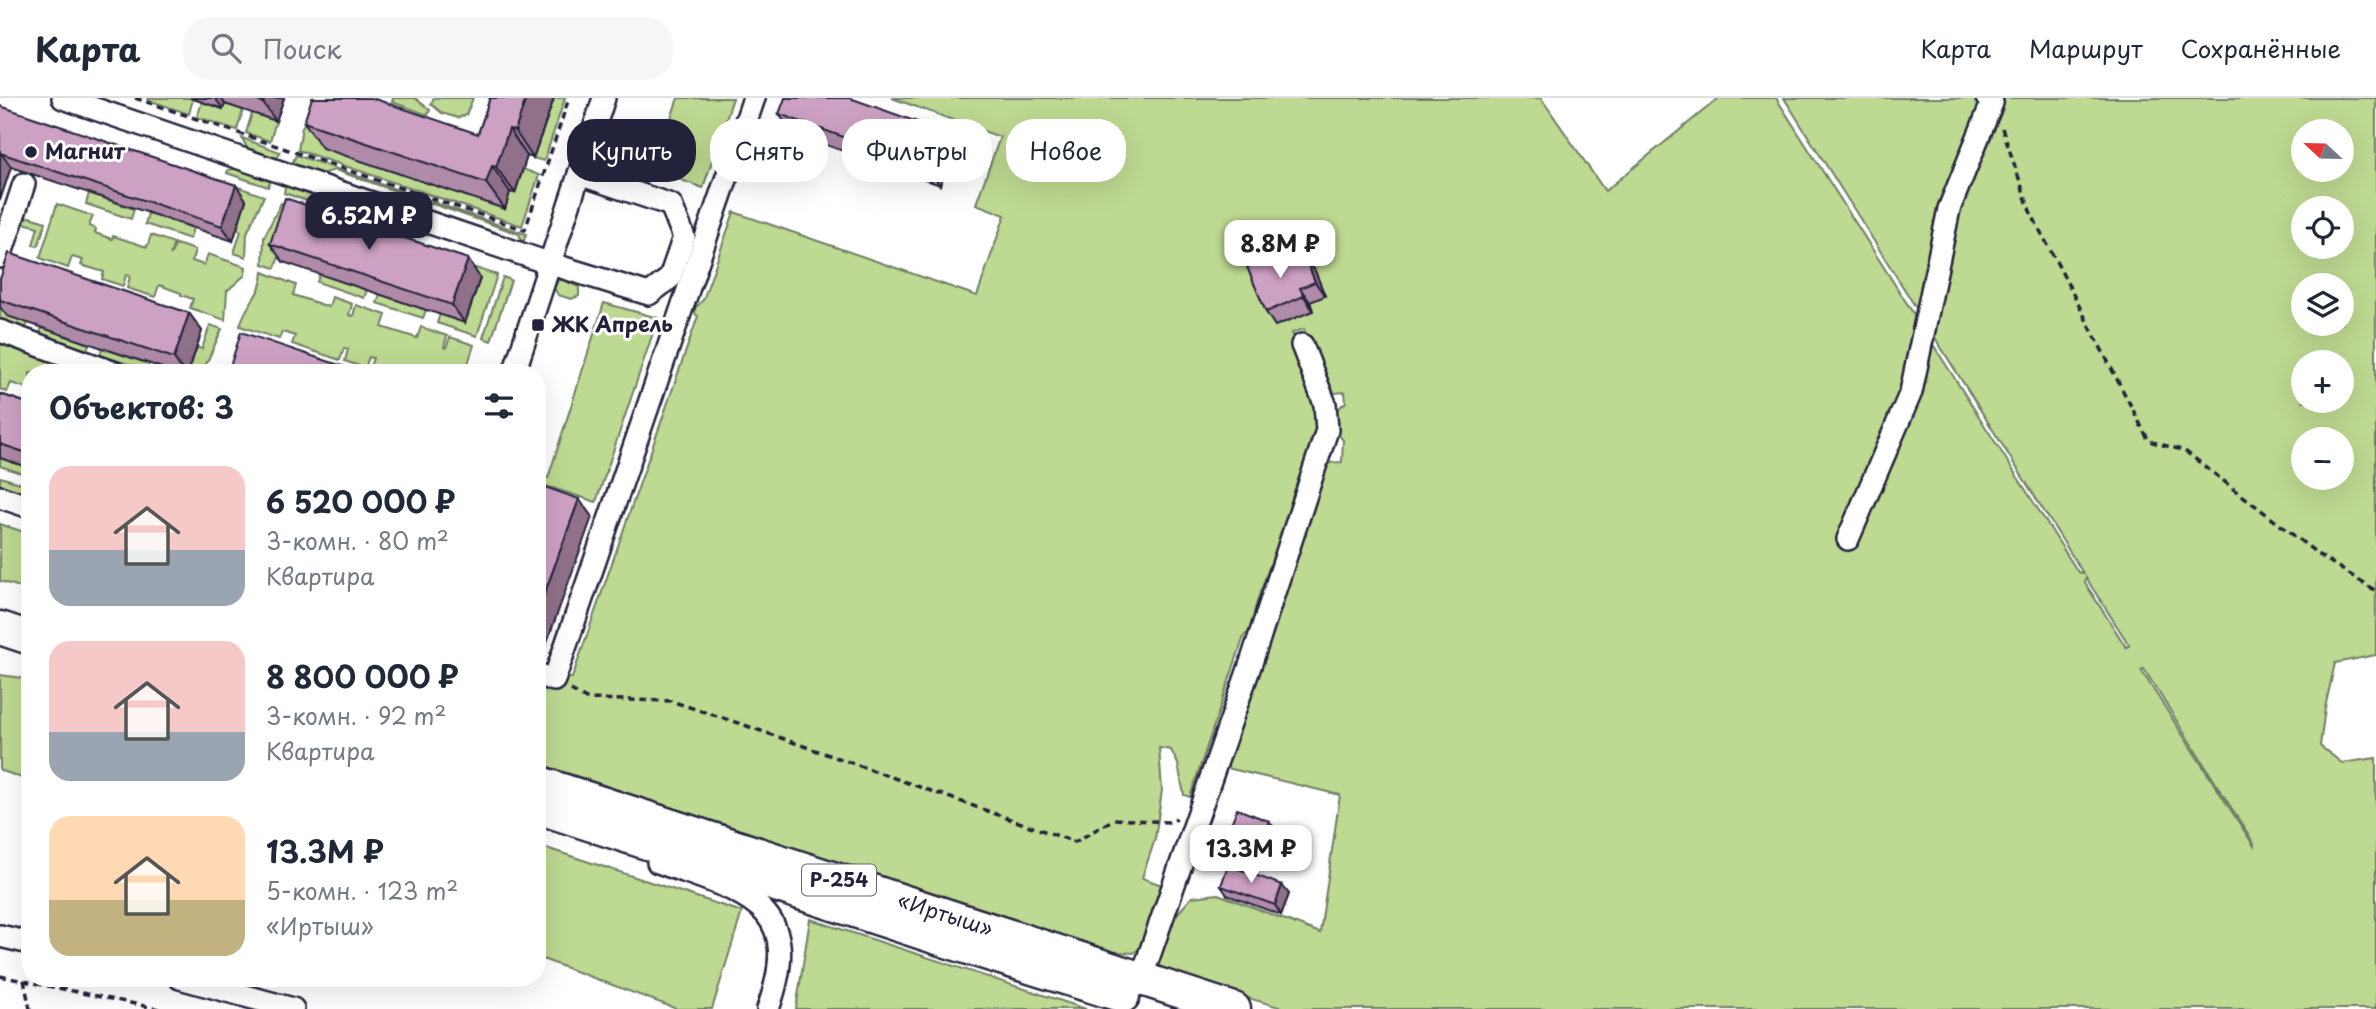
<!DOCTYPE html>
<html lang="ru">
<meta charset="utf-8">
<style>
:root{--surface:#fff;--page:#f6f6f7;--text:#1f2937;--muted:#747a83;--line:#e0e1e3;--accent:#22223b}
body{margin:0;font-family:"Playpen Sans",sans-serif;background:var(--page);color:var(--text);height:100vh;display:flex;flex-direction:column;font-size:26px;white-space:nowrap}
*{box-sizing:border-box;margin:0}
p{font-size:23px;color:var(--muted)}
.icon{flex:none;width:38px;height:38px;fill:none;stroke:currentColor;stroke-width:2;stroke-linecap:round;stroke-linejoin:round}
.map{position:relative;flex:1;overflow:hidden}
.sheet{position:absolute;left:21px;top:266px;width:525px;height:623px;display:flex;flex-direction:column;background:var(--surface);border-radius:28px;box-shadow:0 7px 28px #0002}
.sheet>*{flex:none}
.banner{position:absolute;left:567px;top:21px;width:665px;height:63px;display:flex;gap:14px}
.needle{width:46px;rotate:292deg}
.controls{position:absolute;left:2291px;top:21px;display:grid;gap:14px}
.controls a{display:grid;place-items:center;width:63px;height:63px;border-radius:50%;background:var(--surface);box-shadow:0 7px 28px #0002;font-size:35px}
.price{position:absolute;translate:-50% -60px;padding:0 16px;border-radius:14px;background:#fff;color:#222;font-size:23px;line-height:46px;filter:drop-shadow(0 2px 4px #0008)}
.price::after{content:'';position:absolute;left:50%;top:42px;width:21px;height:16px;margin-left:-10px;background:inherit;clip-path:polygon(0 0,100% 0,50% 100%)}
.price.current{background:var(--accent);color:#fff}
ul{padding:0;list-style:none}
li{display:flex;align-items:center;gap:21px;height:175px;padding:0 28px}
li span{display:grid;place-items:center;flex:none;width:196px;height:140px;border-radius:21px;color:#555}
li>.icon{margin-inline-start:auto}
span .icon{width:84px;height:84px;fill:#fffc;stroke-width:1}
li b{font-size:30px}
h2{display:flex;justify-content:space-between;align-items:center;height:84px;padding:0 28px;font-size:30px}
.chip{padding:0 24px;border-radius:28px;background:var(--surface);box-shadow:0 7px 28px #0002;font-size:24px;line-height:63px}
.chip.current{background:var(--accent);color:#fff}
header{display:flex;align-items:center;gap:42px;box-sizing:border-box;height:98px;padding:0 35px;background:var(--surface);border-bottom:2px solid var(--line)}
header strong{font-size:33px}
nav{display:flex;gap:38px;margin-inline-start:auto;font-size:24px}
.search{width:490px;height:63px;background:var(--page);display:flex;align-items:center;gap:18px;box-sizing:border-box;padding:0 24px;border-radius:28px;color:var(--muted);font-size:26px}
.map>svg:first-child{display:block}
.green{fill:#bed991;stroke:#707e66;stroke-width:2;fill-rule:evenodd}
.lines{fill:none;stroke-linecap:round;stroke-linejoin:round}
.minor-casing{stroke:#22223b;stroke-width:26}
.highway-casing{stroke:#22223b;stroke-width:37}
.path{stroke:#22223b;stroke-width:3.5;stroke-dasharray:7 5;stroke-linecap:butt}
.minor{stroke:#fff;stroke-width:21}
.highway{stroke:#fff;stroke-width:32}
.wall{fill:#b08aa9;stroke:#22223b;stroke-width:2}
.shaded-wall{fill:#907189;stroke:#22223b;stroke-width:2}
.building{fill:#cda1c4;stroke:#22223b;stroke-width:2}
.poi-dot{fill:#22223b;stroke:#fff;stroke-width:2.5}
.labels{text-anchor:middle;stroke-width:6;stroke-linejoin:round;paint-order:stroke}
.shield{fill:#fff;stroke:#646476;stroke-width:2}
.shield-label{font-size:19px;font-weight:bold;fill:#22223b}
.poi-label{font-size:21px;font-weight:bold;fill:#22223b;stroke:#fff;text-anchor:start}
.street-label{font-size:21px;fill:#22223b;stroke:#fff}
</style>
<header>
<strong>Карта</strong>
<div class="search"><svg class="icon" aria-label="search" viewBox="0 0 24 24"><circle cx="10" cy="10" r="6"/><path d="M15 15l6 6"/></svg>Поиск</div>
<nav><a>Карта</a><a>Маршрут</a><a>Сохранённые</a></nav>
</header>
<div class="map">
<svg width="2376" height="911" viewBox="0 0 2376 911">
<rect width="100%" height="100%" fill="#fff"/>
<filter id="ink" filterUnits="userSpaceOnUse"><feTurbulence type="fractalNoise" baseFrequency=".0143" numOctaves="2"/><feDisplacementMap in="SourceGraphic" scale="14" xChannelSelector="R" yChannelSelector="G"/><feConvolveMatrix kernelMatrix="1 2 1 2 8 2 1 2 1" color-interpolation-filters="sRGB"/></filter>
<g filter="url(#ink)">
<g class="green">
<polygon points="149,0 190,0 193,1 189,16 148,2"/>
<polygon points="393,0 415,0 430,12 428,17 392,4"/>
<polygon points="434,0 473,0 466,17 458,20 442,15 431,6"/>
<polygon points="554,0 565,0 544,63 533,60"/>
<polygon points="678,0 733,0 703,90 653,72"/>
<path d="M892,0H1541L1605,93L1719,0H1776L2078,474L2083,475L1784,0H2376V557L2335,565L2325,610L2320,648L2342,665L2376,660V911H1286L1187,882L1150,864L1163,832L1192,799L1218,796L1320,835L1340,697L1223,669L1321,374L1325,372L1328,365L1342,364L1343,342L1334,331L1335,313L1346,304L1345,294L1334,295L1311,251L1304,231L1292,235L1312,289L1317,317L1315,347L1259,497L1254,514L1255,529L1244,538L1190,699L1184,697L1178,666L1171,652L1159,650L1162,692L1155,741L1142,780L1162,787L1159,809L1147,846L1133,855L1105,853L537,665V578L572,580L698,218L695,216V210L703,202L734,114L977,198L1005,117L976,106L1000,39ZM2303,33H2342V72H2303ZM2303,110H2342V149H2303ZM2303,187H2342V226H2303ZM2303,264H2342V303H2303ZM2303,341H2342V380H2303ZM2086,480L2129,547V548L2126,549L2085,485ZM2144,571L2254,746V748L2141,572Z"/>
<polygon points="202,4 223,11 225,6 243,12 237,32 197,19"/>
<polygon points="315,8 323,50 504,111 510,94 515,95 523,71 539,77 522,128 298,52 302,29"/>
<polygon points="252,15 276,23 270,43 246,35"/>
<polygon points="242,40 280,54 277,61 247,50"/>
<polygon points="296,57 526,136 523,146 519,136 335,72 321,76 292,66"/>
<polygon points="607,57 624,64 623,74 615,77 602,72 598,65 600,61"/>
<polygon points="240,69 271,80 268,89 227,75 228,72"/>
<polygon points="224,84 264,98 247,135 246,159 234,155 241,133 237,131"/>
<polygon points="286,85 314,94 320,103 330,107 328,110 284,95"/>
<polygon points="89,95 134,111 131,121 86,106"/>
<polygon points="281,105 325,120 283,147 275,170 263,166 264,139"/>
<polygon points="57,106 93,118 89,128 96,131 95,135 112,141 113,138 147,149 151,137 174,145 170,157 176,146 195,152 192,163 204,167 208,156 246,169 245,177 227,193 225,222 190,210 193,201 181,197 181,195 159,187 155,199 127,190 130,178 126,177 123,188 102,181 104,174 81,167 83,162 72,159 68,170 40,160"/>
<polygon points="148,115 193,130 190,141 145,126"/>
<polygon points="29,119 46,124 38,148 33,147 38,129 24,125 18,142 11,139 19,122"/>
<polygon points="457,164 497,177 477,238 437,225 440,216 465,225 480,180"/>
<path d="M263,174L296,187L293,197L329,209L332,199L352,206L349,217L353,218L356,207L386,217L382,229L417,240L421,229L447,238L444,249L446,250L450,239L474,247L465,275H405V271L399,269L397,275H378L369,272L373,260L369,259L365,270L345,263L348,251L344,250L340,262L292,246L295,238L282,234L279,241L240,228C246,204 262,198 263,174Z"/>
<polygon points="320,176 367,192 364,200 317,184"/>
<polygon points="503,179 511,182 491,243 483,240"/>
<polygon points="558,182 563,182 579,189 579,198 571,201 558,197 554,190"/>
<polygon points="0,185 28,225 25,231 0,222"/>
<polygon points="380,196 426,212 423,220 377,205"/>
<polygon points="604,205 658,220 596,404 537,385 537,377 548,380"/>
<polygon points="210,227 222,231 202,275 188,275 196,249 202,251"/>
<polygon points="42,230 89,246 87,252 39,237"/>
<polygon points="0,241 27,250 26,255 32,257 34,253 56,265 85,275 30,275 30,291 11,285 7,294 0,291"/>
<polygon points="102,250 149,266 147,272 100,257"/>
<polygon points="0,360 30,370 30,378 0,368"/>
<polygon points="0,379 30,388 30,398 0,388"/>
<polygon points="0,426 30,436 30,492 0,483"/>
<polygon points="0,577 30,581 30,683 0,672"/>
<polygon points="537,747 742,814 712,911 677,911 537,859"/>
<polygon points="810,821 1086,911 796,911"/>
</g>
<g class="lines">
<g class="minor-casing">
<g id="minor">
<polyline points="63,0 548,165 649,196 670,180 684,139 671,107 579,76"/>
<polyline points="0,159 24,86"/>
<polyline points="0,233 115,275"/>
<polyline points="514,275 604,0"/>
<polyline points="0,399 30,409"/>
<polyline points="1848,441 1911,294 1949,111 1992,5 1987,0"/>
<polyline points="537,576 554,582 754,0"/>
<path d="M658,764C742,795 807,803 768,911"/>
<polyline points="0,838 30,845"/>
<polyline points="180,880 293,911"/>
<polyline points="1141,881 1251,565 1327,332 1325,306 1302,247"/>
</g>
</g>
<g class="highway-casing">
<g id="highway">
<polyline points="0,530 30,540"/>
<polyline points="537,684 1234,911"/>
<polyline points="537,709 953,845 1123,898"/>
</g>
</g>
<g class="path">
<polyline points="135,0 525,132 569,0"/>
<polyline points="2002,30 2030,113 2149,343 2185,353 2319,457 2376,493"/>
<polyline points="571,592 586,601 671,603 747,628 1075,744 1114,721 1169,724 1177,721"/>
<polyline points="0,878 159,911"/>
<polyline points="24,882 30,911"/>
</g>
<use href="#minor" class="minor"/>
<use href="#highway" class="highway"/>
</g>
<g class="wall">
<polygon points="190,0 284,0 276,23 225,6 223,11"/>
<polygon points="490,0 554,0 533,60 527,58 515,95 510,94 505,111 322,50 304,24 478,36"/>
<polygon points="0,8 246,102 233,143 11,69 0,102"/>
<polygon points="779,16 940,32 953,50 940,87 792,35"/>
<polygon points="270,146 480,180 465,225 283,164"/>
<polygon points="1282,154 1290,165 1305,159 1315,173 1325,198 1310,204 1313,213 1275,228 1266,214"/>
<polygon points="0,181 189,215 202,233 188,275 177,275 7,218 0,209"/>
<polygon points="0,296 30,306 30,370 0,360"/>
<polygon points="1229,731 1276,732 1268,752 1236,740"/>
<polygon points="1221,788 1289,796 1281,817 1227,797"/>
</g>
<g class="shaded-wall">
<polygon points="215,0 221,0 225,6 223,11"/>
<polygon points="265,0 284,0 276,23 263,5"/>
<polygon points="526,0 554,0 533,60 515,33"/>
<polygon points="509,31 527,58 515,95 496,69"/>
<polygon points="940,32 953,50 940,87 927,69"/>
<polygon points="0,54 11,69 0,102"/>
<polygon points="492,68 510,94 505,111 486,85"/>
<polygon points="236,87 246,102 233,143 222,128"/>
<polygon points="1305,159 1315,173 1325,198 1315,184"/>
<polygon points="468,161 480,180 465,225 452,207"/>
<polygon points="1300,190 1310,204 1313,213 1304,198"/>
<polygon points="189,215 202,233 188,275 184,275 174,260"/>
<polygon points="579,401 592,419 542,558 537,552 537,516"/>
<polygon points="1269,723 1276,732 1268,752 1262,743"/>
<polygon points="1282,787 1289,796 1281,817 1275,807"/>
</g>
<g class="building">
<polygon points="249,0 265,0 263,5"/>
<polygon points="312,0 372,0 478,36 490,0 526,0 515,33 509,31 496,69 492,68 486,85 304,24"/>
<polygon points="785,0 850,0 940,32 927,69 779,16"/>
<polygon points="0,8 236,87 222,128 0,55"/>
<polygon points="285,100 468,161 452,207 270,146"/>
<polygon points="1282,154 1287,166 1305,159 1315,184 1300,190 1304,198 1266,214 1247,169"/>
<polygon points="9,155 189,215 174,260 0,202 0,181"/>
<polygon points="241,234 363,275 228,275"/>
<polygon points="0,296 30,306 30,356 0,346"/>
<polygon points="537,386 579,401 537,516"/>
<polygon points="1237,711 1269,723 1262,743 1229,731"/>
<polygon points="1228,767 1282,787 1275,807 1221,788"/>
</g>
</g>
<g class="poi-dot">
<circle cx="31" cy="54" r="7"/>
<rect x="531" y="220" width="14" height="14" rx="3.5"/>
</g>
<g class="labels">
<rect class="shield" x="802" y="766.5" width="74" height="31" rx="5"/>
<g class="shield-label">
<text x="839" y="789">Р-254</text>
</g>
<g class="poi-label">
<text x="45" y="61">Магнит</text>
<text x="552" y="234">ЖК Апрель</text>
</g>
<g class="street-label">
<text transform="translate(945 817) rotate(18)" y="7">«Иртыш»</text>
</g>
</g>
</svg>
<div class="controls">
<a><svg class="needle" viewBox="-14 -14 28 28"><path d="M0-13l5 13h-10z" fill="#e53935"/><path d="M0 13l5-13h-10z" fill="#747a83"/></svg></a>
<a><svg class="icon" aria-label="locate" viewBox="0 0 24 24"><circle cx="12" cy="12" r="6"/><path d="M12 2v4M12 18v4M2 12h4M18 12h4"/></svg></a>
<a><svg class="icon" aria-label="layers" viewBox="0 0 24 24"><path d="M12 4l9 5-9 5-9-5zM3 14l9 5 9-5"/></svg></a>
<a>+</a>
<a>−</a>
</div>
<b class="price current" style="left:369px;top:154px">6.52M ₽</b>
<b class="price" style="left:1280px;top:182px">8.8M ₽</b>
<b class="price" style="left:1251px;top:787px">13.3M ₽</b>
<div class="banner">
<a class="chip current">Купить</a>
<a class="chip">Снять</a>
<a class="chip">Фильтры</a>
<a class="chip">Новое</a>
</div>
<section class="sheet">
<h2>Объектов: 3<svg class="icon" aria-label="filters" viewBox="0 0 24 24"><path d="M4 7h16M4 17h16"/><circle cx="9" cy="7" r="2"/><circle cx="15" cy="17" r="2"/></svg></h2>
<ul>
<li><span style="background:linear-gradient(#f6c9c9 60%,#9aa5b1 0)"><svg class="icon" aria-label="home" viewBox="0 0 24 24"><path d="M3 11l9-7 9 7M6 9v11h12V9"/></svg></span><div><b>6 520 000 ₽</b><p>3-комн. · 80 m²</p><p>Квартира</p></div></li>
<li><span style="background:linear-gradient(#f6c9c9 65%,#9aa5b1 0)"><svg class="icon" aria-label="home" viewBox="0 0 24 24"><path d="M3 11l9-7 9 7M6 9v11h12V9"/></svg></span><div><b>8 800 000 ₽</b><p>3-комн. · 92 m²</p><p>Квартира</p></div></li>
<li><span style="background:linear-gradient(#ffd9b3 60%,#c2b280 0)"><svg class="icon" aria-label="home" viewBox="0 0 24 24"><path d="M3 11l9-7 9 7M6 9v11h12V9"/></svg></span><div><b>13.3M ₽</b><p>5-комн. · 123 m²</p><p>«Иртыш»</p></div></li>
</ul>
</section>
</div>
